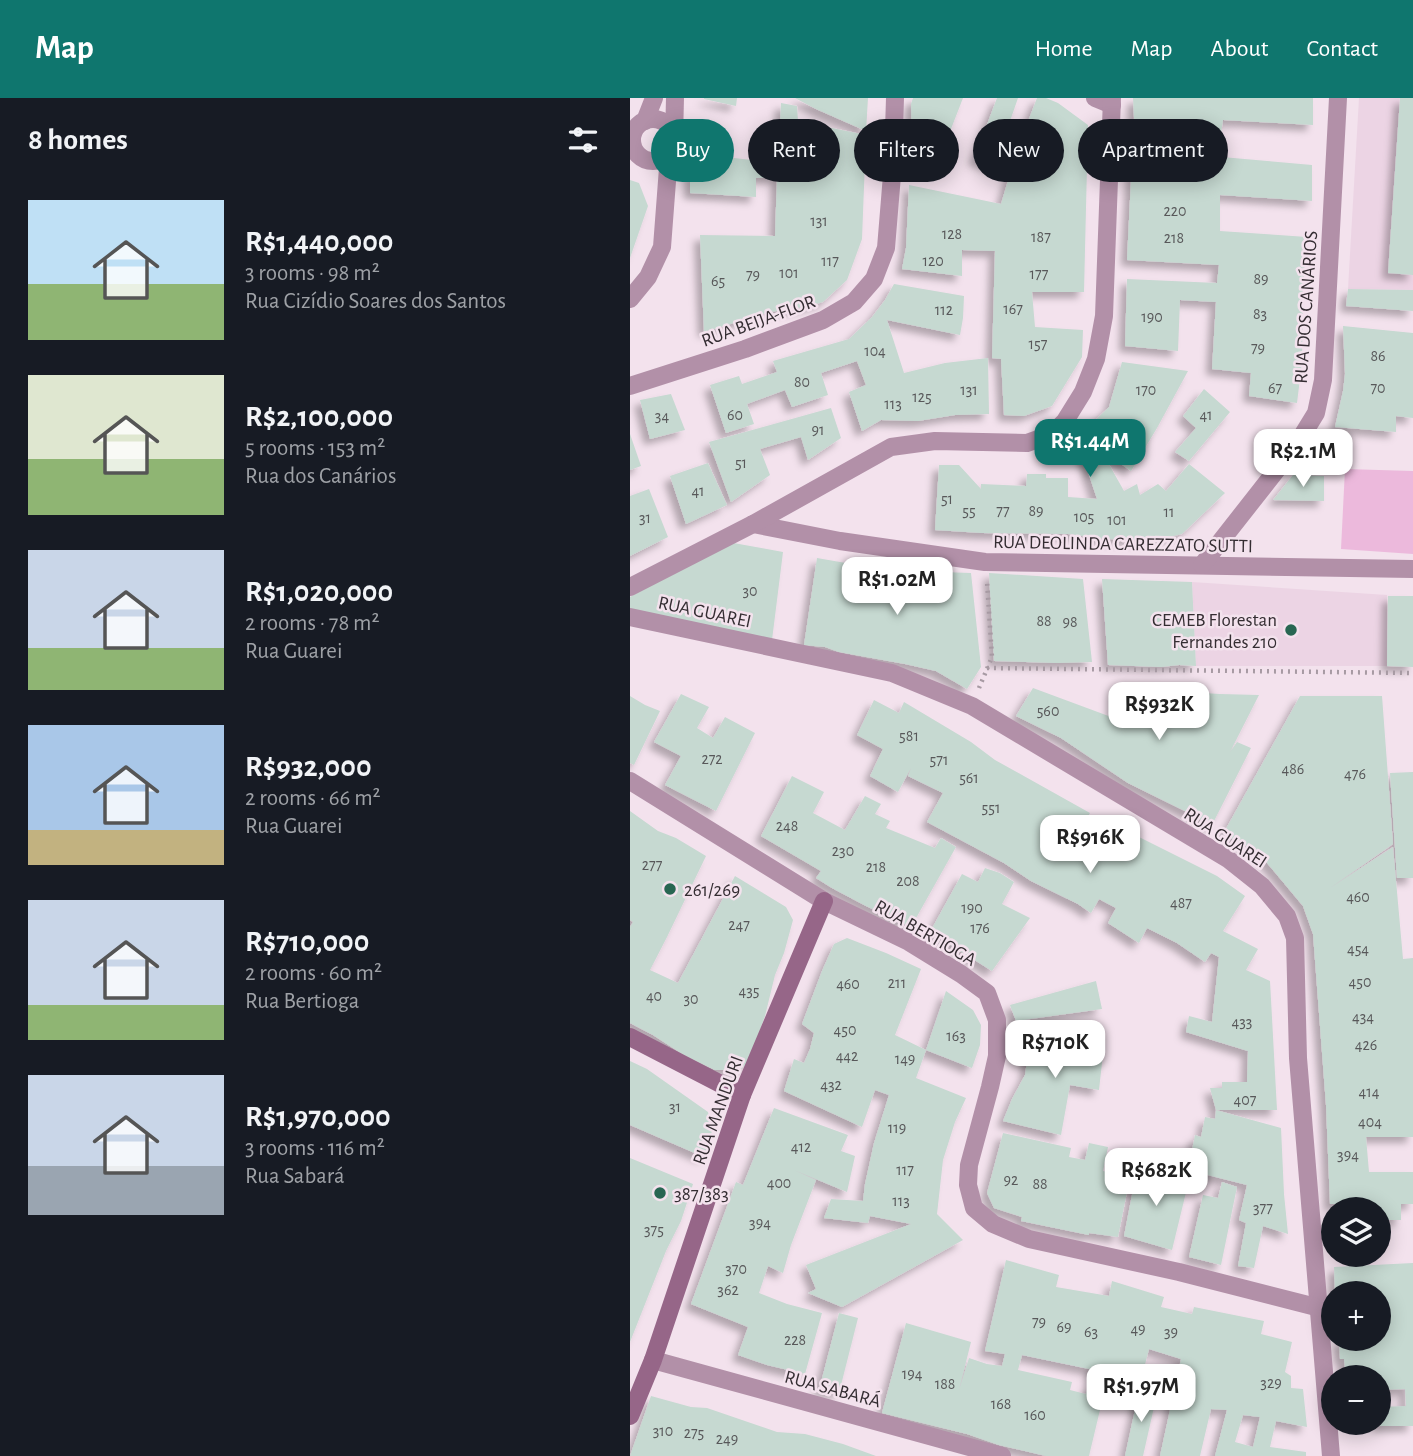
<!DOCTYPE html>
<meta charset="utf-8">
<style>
:root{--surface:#171b24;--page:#20242c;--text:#f1f3f6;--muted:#9ea1a6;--accent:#0f766e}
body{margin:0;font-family:"Alegreya Sans",sans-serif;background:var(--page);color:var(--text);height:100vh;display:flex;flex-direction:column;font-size:26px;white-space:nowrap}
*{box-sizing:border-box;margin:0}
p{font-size:23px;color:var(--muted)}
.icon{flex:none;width:38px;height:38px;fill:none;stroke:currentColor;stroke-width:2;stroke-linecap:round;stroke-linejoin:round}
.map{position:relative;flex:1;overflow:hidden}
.panel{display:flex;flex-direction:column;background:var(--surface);width:630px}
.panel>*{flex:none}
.guide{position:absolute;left:21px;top:21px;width:656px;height:63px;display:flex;gap:14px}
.tools{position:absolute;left:691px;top:1099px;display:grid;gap:14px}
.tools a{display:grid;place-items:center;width:70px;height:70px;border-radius:50%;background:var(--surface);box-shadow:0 4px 18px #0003;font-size:35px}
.price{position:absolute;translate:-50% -60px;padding:0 16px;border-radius:14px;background:#fff;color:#222;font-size:23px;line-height:46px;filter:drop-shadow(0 2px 4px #0008)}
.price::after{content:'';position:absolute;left:50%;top:42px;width:21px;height:16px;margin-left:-10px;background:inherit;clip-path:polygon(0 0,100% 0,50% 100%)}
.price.active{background:var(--accent);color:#fff}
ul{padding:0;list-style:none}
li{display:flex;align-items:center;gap:21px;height:175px;padding:0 28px}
li span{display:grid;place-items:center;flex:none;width:196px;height:140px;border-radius:0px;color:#555}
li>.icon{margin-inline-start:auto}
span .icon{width:84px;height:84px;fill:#fffc;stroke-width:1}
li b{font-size:30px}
h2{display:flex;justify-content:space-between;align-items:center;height:84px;padding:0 28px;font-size:30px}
.pill{padding:0 24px;border-radius:32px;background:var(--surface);box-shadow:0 4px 18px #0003;font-size:24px;line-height:63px}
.pill.active{background:var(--accent);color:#fff}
header{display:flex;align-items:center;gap:42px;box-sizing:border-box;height:98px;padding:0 35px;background:var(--accent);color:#fff}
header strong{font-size:33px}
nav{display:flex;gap:38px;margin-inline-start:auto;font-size:24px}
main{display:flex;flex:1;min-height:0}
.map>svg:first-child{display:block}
.built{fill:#ecd4e4}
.green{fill:#ecb9dc}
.building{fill:#c6d9d1;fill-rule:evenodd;filter:url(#shadow)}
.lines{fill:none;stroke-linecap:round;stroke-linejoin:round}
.path{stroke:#a79aa3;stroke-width:4.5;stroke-dasharray:2 5;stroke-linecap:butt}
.street{stroke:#b290a8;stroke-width:18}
.secondary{stroke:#966688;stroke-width:18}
.poi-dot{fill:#286652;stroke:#f3e2ed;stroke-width:2.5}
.labels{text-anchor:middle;stroke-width:5;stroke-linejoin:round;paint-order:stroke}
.number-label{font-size:16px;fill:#58585a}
.street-label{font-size:19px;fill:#342d32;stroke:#f3e2ed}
.poi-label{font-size:19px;fill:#342d32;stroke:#f3e2ed;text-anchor:start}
</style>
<header>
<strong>Map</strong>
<nav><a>Home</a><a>Map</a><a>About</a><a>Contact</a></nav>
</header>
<main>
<section class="panel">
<h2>8 homes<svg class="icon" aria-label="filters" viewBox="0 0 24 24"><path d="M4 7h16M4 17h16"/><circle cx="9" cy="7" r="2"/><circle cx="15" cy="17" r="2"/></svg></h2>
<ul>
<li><span style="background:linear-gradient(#bfe0f5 60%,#8fb573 0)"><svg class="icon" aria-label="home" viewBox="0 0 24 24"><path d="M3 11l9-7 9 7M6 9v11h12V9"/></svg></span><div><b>R$1,440,000</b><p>3 rooms · 98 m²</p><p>Rua Cizídio Soares dos Santos</p></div></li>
<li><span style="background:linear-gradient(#dfe7d0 60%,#8fb573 0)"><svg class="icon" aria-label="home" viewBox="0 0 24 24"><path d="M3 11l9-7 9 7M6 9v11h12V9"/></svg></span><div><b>R$2,100,000</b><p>5 rooms · 153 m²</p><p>Rua dos Canários</p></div></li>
<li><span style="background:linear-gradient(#c9d6e8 70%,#8fb573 0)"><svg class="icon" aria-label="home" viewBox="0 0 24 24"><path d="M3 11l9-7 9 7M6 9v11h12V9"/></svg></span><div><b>R$1,020,000</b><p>2 rooms · 78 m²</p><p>Rua Guarei</p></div></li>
<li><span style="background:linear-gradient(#a9c7e8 75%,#c2b280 0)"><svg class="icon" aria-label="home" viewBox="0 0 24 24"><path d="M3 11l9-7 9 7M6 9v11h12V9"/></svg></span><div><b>R$932,000</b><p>2 rooms · 66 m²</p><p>Rua Guarei</p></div></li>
<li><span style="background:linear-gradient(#c9d6e8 75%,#8fb573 0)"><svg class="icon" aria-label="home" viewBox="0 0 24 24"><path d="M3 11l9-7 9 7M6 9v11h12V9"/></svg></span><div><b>R$710,000</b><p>2 rooms · 60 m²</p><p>Rua Bertioga</p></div></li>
<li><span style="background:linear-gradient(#c9d6e8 65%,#9aa5b1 0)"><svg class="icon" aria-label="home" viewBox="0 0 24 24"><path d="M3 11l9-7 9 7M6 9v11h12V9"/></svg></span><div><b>R$1,970,000</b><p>3 rooms · 116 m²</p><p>Rua Sabará</p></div></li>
</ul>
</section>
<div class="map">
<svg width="783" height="1358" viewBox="0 0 783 1358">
<defs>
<filter id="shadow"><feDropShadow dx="-6" dy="6" stdDeviation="3.5" flood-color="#0004"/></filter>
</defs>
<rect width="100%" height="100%" fill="#f3e2ed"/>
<g class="built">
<polygon points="729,0 783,0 783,192 718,191"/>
<polygon points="562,484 757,497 757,568 566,568"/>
</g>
<polygon class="green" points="715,371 783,373 783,456 711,451"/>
<g class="building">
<polygon points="74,0 107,0 106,8 74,1"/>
<polygon points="165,0 238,0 236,33 186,11"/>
<polygon points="283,0 333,0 307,67 282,55 281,6"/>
<polygon points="367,0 388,0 364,69 344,61"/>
<polygon points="407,0 416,0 428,5 458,27 454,194 402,194 405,229 453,232 452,259 422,308 394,318 374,317 371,261 362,260 365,153 332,152 332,178 272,171 276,150 279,87 371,106 387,52"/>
<polygon points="503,0 683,0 683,27 593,22 590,42 592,59 682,67 682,103 590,97 590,133 677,139 673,192 672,264 667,305 619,298 621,275 582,271 586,204 550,202 548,253 495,248 497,181 587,185 589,167 497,162 504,20"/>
<polygon points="770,0 783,0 783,177 758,175"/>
<polygon points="151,5 167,8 168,23 236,37 232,141 217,182 193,204 175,209 140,214 74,234 70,137 145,138 147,79 126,80 126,99 60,95 60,55 148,65"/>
<polygon points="0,82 9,85 18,108 0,160"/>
<polygon points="264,186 334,198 333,220 330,237 257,222 274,275 315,265 358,260 359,316 325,317 288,323 251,322 232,333 219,294 236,287 227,263 191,275 198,297 162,309 155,292 117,306 124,326 96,335 80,287 109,278 112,286 147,274 143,263 219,241 242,219 255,202"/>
<polygon points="718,191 783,192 783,213 716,208"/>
<polygon points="713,228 783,235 783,320 766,318 766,334 705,329 713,293 715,276"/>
<polygon points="492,264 558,273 527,330 501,373 471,352 494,393 507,386 510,397 528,386 536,393 559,366 595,395 552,436 526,442 510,442 474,441 438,436 352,435 305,432 309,367 329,367 351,391 351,386 396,388 397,376 416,376 416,380 438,380 438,399 467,401 447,340 479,309"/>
<polygon points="574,291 600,314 559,363 545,354 566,330 553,318"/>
<polygon points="41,296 55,332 20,341 10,302"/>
<polygon points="201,310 211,340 178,362 171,339 130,351 140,377 101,404 79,344"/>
<polygon points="0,336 11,368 0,372"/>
<polygon points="78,365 97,407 56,426 40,378"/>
<polygon points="663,377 694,378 694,403 643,402"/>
<polygon points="19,391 38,439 0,458 0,398"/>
<polygon points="98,444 153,454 142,542 0,511 0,499"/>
<polygon points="187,460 256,472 341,475 351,569 337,591 306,573 275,566 209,554 195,549 174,547"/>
<polygon points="359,475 453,481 462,564 427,565 364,563"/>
<polygon points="472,481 562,484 566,568 549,567 531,569 478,567"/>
<polygon points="758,498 783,498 783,569 757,568"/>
<polygon points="403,590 492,623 510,591 590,596 629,597 600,654 607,644 621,650 581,729 567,719 498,685 431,640 386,618"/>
<polygon points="51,596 79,609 67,630 83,640 95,619 125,635 86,713 35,687 51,658 24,644"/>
<polygon points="0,598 15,607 30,613 4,667 0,665"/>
<polygon points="670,598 752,598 763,746 700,790 763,749 773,861 783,860 783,1039 736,1039 739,1074 783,1074 783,1106 771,1106 771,1122 752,1122 754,1142 749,1142 749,1111 714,1111 713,1106 700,1106 696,1007 683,836 673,808 627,753 593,736"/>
<polygon points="244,602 269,615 274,604 341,644 365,662 460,715 453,727 482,742 489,729 587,778 615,798 593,833 628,851 616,872 640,883 647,1012 586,1012 580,990 592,990 592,984 617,984 618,953 556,934 559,918 582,924 589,859 581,855 575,864 547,845 517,830 509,845 478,825 486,810 469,801 461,815 448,806 401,783 374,765 297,724 313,695 278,678 281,670 268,694 240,678 253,651 227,637"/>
<polygon points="783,674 783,780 767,780 760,675"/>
<polygon points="162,678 194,694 183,715 215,732 235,698 251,706 245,716 260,723 256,730 305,750 311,740 326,749 281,829 236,808 202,790 186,780 191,773 131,738"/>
<polygon points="0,713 28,733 46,740 76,758 37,839 20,872 48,885 105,778 156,809 163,822 154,855 145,877 135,918 119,963 110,972 85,972 54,957 23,937 0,925 0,829 3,824 0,822"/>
<polygon points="355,770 370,775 384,784 372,806 400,820 362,873 300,834 332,776 348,784"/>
<polygon points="217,840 256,855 291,871 265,937 296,952 316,893 343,912 351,927 350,947 342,970 296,952 286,980 336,1000 325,1024 313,1062 307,1116 333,1142 212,1209 178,1195 186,1191 176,1167 281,1126 240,1118 238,1125 194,1120 201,1101 233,1103 235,1086 244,1045 259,997 245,992 232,1029 154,993 164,961 174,965 180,951 184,935 172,926 192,873 204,846"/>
<polygon points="466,883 472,911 386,923 380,907"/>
<polygon points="475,938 469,992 440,987 431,1037 373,1023 382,1001 395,977 400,940"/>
<polygon points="0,963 17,971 78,1014 82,1033 74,1059 0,1027"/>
<polygon points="144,1010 218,1037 211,1053 225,1058 217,1094 164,1072 186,1082 161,1147 153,1175 138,1168 129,1195 157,1206 192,1215 175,1276 137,1267 108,1257 118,1229 61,1206 106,1084 113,1087"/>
<polygon points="586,1012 651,1030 654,1096 658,1136 633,1128 624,1170 608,1168 616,1125 609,1122 617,1087 558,1072 565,1037 571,1039 575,1019 585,1021"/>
<polygon points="373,1035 441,1050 439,1059 455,1062 459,1045 478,1049 473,1073 500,1079 488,1139 459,1135 459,1137 391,1123 392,1119 364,1110 357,1095"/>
<polygon points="0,1060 63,1086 51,1123 36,1153 0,1244"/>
<polygon points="507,1071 559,1082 542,1152 494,1138"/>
<polygon points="592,1084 607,1089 591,1167 559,1159 573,1097 588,1100"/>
<path d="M376,1162L429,1177L426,1189L479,1198L482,1183L534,1199L531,1209L562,1216L564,1209L634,1223L631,1236L662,1244L655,1274L661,1278V1290L673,1291L677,1329L646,1323L640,1349L676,1354V1358H585L597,1312L581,1311L570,1358H530L551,1261L519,1251L511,1282L481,1274L480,1277L464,1272L392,1257L388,1272L442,1284L440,1292L456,1296L458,1288L475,1291L459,1358H416L369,1347L337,1336L252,1315L276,1225L341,1244L329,1292L339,1260L357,1266L372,1268L375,1256L355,1253ZM613,1317L630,1319L623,1349L605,1344Z"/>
<polygon points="783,1165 783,1328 748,1328 750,1309 776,1308 775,1291 749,1292 749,1279 716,1279 714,1261 710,1261 709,1241 749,1241 749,1195 705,1195 704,1169"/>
<polygon points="209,1215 228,1220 209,1295 189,1292"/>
<polygon points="509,1293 527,1296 513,1358 495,1358"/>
<polygon points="21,1298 61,1309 77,1310 147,1334 175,1336 213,1346 246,1358 0,1358"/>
</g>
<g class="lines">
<g class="path">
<polyline points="357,570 783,575"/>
<polyline points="349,590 362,559 357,483"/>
</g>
<g class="street">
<polyline points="465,0 482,7"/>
<circle cx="23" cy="42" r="21"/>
<polyline points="15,23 24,0"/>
<polyline points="44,40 45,0"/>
<polyline points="0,201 18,179 32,149 39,57"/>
<polyline points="0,288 115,251 193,222 224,204 244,181 256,150 263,65 265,0"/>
<polyline points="123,426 210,443 355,464 783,471"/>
<polyline points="572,467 667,346 686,315 693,282 708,0"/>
<polyline points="0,489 123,426 261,349 305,343 397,345 422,336 435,323 453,294 466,261 474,218 482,0"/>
<polyline points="0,519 262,575 342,608 598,761 632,788 657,818 665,840 668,960 701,1358"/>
<polyline points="0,683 194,803 279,844 331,876 357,895 367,922 367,958 360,989 339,1067 338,1087 344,1110 363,1126 399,1141 549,1174 690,1210"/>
<polyline points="23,1262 372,1358"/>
</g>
<g class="secondary">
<polyline points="0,939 112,997"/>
<polyline points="0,1318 23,1262 112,997 194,803"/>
</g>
</g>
<g class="poi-dot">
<circle cx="661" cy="532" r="7"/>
<circle cx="40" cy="791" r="7"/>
<circle cx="30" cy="1095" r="7"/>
</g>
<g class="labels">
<g class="number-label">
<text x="545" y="118">220</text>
<text x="189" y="128">131</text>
<text x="322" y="141">128</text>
<text x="411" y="144">187</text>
<text x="544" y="145">218</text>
<text x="200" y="168">117</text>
<text x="303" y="168">120</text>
<text x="159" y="180">101</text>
<text x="409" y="181">177</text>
<text x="123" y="182">79</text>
<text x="631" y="186">89</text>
<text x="88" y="188">65</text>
<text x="383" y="216">167</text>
<text x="314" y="217">112</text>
<text x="630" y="221">83</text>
<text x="522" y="224">190</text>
<text x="408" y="251">157</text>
<text x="628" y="255">79</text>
<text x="245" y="258">104</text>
<text x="748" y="263">86</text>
<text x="172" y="289">80</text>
<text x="645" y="295">67</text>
<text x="748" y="295">70</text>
<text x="339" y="297">131</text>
<text x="516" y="297">170</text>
<text x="292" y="304">125</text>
<text x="263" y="311">113</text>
<text x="105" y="322">60</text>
<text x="576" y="322">41</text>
<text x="32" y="323">34</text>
<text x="188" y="337">91</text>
<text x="111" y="370">51</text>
<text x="68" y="398">41</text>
<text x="317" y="406">51</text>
<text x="339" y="418">55</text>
<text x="373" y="418">77</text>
<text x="406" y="418">89</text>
<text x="539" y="419">11</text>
<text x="454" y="424">105</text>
<text x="15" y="425">31</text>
<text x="487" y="427">101</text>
<text x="120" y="498">30</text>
<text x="414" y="528">88</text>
<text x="440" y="529">98</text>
<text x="418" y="618">560</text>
<text x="279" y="643">581</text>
<text x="82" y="666">272</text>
<text x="309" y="667">571</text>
<text x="663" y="676">486</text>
<text x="725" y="681">476</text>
<text x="339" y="685">561</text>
<text x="361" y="715">551</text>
<text x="157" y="733">248</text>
<text x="213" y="758">230</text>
<text x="22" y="772">277</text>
<text x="246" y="774">218</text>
<text x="278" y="788">208</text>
<text x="728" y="804">460</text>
<text x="551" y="810">487</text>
<text x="342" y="815">190</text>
<text x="109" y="832">247</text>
<text x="350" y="835">176</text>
<text x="728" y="856">454</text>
<text x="730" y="889">450</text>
<text x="267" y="890">211</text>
<text x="218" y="891">460</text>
<text x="119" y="898">435</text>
<text x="24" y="903">40</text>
<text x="61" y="906">30</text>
<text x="733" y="924">434</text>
<text x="612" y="929">433</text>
<text x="215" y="937">450</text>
<text x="326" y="943">163</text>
<text x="736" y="952">426</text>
<text x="217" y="963">442</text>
<text x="275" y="966">149</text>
<text x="201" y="992">432</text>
<text x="739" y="999">414</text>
<text x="615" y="1007">407</text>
<text x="45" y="1014">31</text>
<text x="740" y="1029">404</text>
<text x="267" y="1035">119</text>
<text x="171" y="1054">412</text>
<text x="718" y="1062">394</text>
<text x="275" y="1077">117</text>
<text x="381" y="1087">92</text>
<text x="149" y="1090">400</text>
<text x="410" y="1091">88</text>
<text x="271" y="1108">113</text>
<text x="633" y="1115">377</text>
<text x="130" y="1130">394</text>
<text x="24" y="1137">375</text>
<text x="106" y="1176">370</text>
<text x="98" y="1197">362</text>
<text x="409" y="1229">79</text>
<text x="434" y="1234">69</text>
<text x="508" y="1236">49</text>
<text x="461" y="1239">63</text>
<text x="541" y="1239">39</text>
<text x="165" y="1247">228</text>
<text x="282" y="1281">194</text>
<text x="641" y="1290">329</text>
<text x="315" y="1291">188</text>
<text x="371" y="1311">168</text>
<text x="405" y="1322">160</text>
<text x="33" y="1338">310</text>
<text x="64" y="1340">275</text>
<text x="97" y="1346">249</text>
</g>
<g class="street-label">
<text transform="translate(675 209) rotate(-86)" y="7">RUA DOS CANÁRIOS</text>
<text transform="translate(128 222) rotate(-20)" y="7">RUA BEIJA-FLOR</text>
<text transform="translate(493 445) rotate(1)" y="7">RUA DEOLINDA CAREZZATO SUTTI</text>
<text transform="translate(75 513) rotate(12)" y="7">RUA GUAREI</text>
<text transform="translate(596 739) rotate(33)" y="7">RUA GUAREI</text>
<text transform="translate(296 834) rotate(30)" y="7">RUA BERTIOGA</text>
<text transform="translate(87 1012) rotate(-70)" y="7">RUA MANDURI</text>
<text transform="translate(203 1290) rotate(15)" y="7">RUA SABARÁ</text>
</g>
<g class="poi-label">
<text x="647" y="528" text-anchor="end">CEMEB Florestan<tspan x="647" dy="22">Fernandes 210</tspan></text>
<text x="54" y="798">261/269</text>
<text x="44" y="1102">387/383</text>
</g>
</g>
</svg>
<div class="tools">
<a><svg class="icon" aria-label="layers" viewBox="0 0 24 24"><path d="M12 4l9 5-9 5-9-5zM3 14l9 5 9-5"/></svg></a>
<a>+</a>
<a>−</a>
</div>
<b class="price active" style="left:460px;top:381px">R$1.44M</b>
<b class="price" style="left:673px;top:391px">R$2.1M</b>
<b class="price" style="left:267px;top:519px">R$1.02M</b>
<b class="price" style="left:529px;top:644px">R$932K</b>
<b class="price" style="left:460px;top:777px">R$916K</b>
<b class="price" style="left:425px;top:982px">R$710K</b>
<b class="price" style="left:526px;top:1110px">R$682K</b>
<b class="price" style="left:511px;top:1326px">R$1.97M</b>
<div class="guide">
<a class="pill active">Buy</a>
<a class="pill">Rent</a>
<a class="pill">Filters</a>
<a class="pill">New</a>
<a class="pill">Apartment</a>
</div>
</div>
</main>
